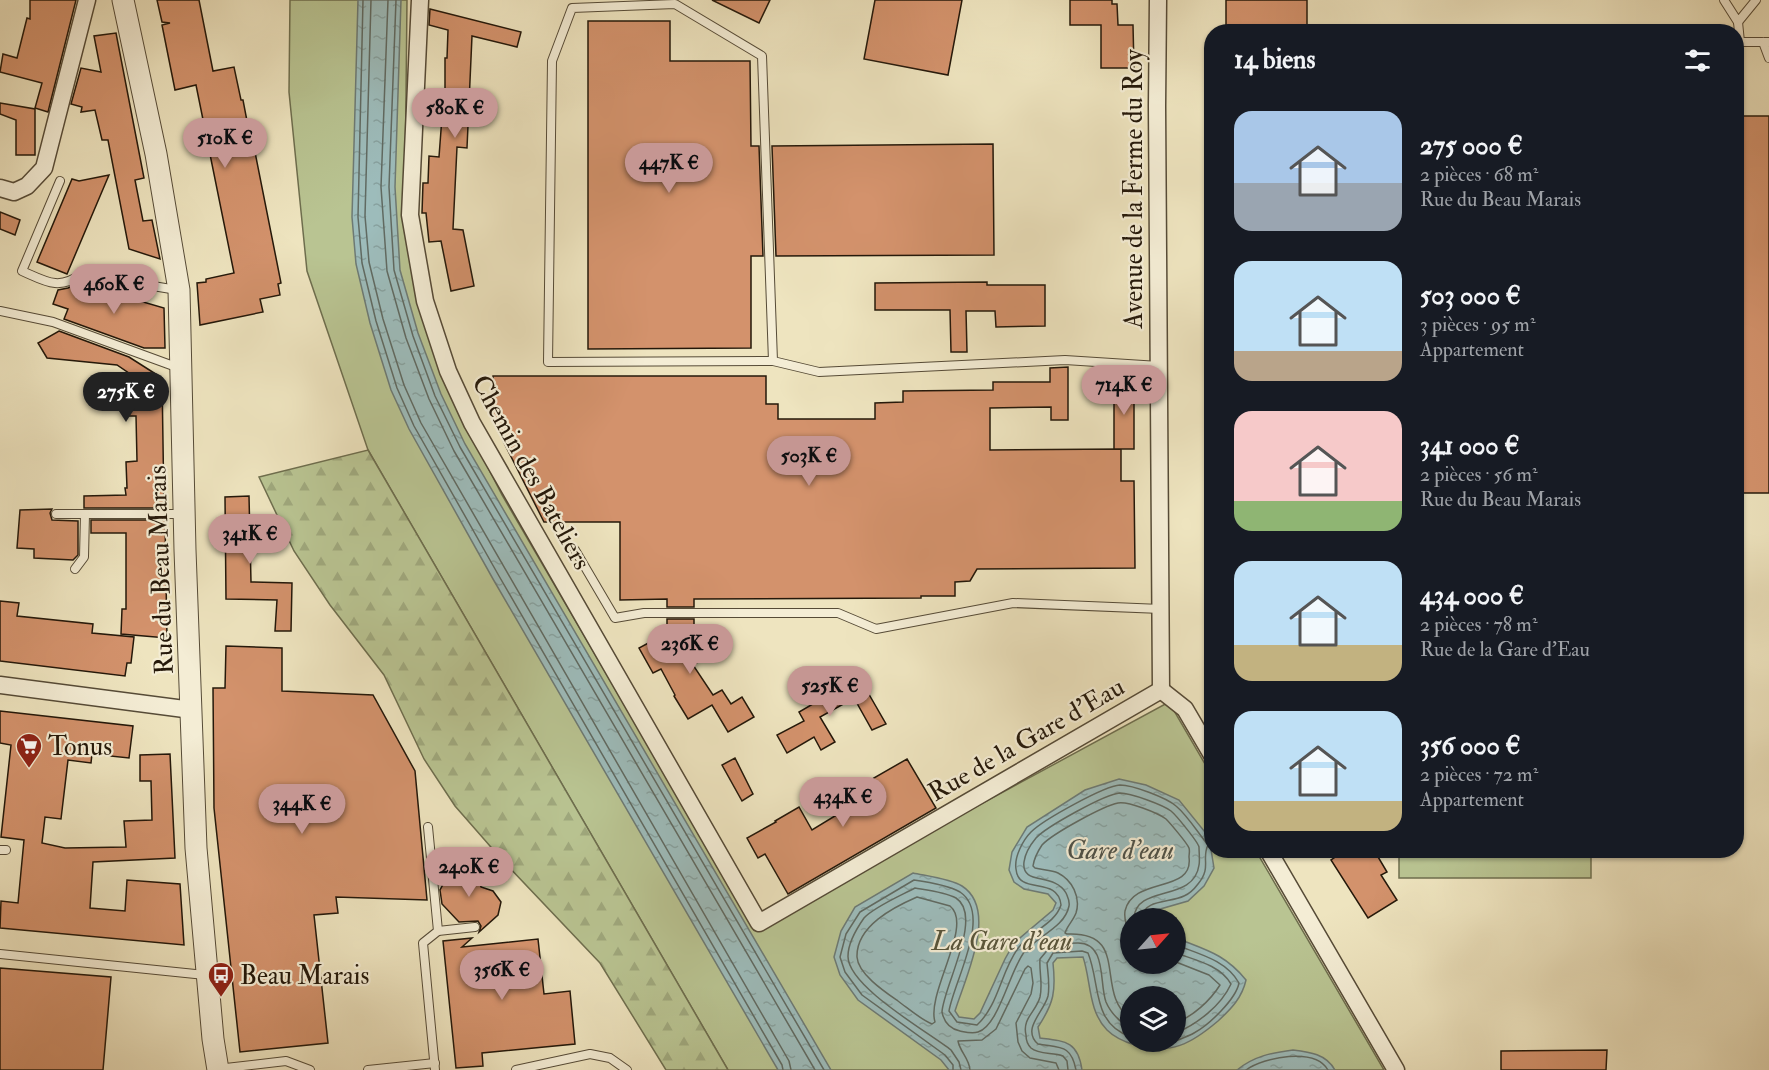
<!DOCTYPE html>
<html lang="fr">
<meta charset="utf-8">
<style>
:root{--surface:#171b24;--page:#242831;--text:#f1f3f6;--muted:#9ea1a6;--accent:#c59692}
body{margin:0;font-family:"IM FELL Double Pica",serif;background:var(--page);color:var(--text);height:100vh;display:flex;flex-direction:column;font-size:22px;white-space:nowrap}
*{box-sizing:border-box;margin:0}
p{font-size:20px;color:var(--muted)}
.icon{flex:none;width:33px;height:33px;fill:none;stroke:currentColor;stroke-width:2;stroke-linecap:round;stroke-linejoin:round}
.map{position:relative;flex:1;overflow:hidden}
.panel{position:absolute;left:1204px;top:24px;width:540px;height:834px;display:flex;flex-direction:column;background:var(--surface);border-radius:24px;box-shadow:0 2px 4px #0004}
.panel>*{flex:none}
.needle{width:39px;rotate:63deg}
.buttons{position:absolute;left:1120px;top:908px;display:grid;gap:12px}
.buttons a{display:grid;place-items:center;width:66px;height:66px;border-radius:50%;background:var(--surface);box-shadow:0 2px 4px #0004;font-size:30px}
.price{position:absolute;translate:-50% -51px;padding:0 14px;border-radius:21px;background:var(--accent);color:#111;font-size:20px;line-height:39px;filter:drop-shadow(0 2px 3px #0008)}
.price::after{content:'';position:absolute;left:50%;top:36px;width:18px;height:14px;margin-left:-9px;background:inherit;clip-path:polygon(0 0,100% 0,50% 100%)}
.price.current{background:#222;color:#fff}
ul{padding:0;list-style:none}
li{display:flex;align-items:center;gap:18px;height:150px;padding:0 30px}
li span{display:grid;place-items:center;flex:none;width:168px;height:120px;border-radius:18px;color:#555}
li>.icon{margin-inline-start:auto}
span .icon{width:72px;height:72px;fill:#fffc;stroke-width:1}
li b{font-size:26px}
h2{display:flex;justify-content:space-between;align-items:center;height:72px;padding:0 30px;font-size:26px}
.map>svg:first-child{display:block}
.green{fill:#b9c492;stroke:#6e6e4e;stroke-width:1.5;fill-rule:evenodd}
.forest{fill:url(#forest-firs);stroke:#6e6e4e;stroke-width:1.5}
.water{fill:url(#water-ripples);stroke:#6d7a74;stroke-width:1.5;fill-rule:evenodd}
.lines{fill:none;stroke-linecap:round;stroke-linejoin:round}
.shore{stroke:#606a62;stroke-width:1.5}
.building{fill:#d3926c;stroke:#24180a;stroke-width:1.5}
.service-casing{stroke:#564b37;stroke-width:10}
.minor-casing{stroke:#564b37;stroke-width:19}
.tertiary-casing{stroke:#564b37;stroke-width:23}
.service{stroke:#f4edd5;stroke-width:8}
.minor{stroke:#f4edd5;stroke-width:16}
.tertiary{stroke:#f4edd5;stroke-width:21}
.labels{text-anchor:middle;stroke-width:4.5;stroke-linejoin:round;paint-order:stroke}
.street-label{font-size:26px;fill:#24180a;stroke:#f4edd5}
.poi-label{font-size:26px;fill:#24180a;stroke:#f4edd5;text-anchor:start}
.park-label{font-size:26px;font-style:italic;fill:#58543a;stroke:#f4edd5}
.water-label{font-size:27px;font-style:italic;fill:#4e5148;stroke:#f4edd5}
</style>
<div class="map">
<svg width="1769" height="1070" viewBox="0 0 1769 1070">
<defs>
<pattern id="forest-firs" width="22" height="20" patternUnits="userSpaceOnUse" patternTransform="scale(1.5)"><rect width="22" height="20" fill="#b9c492"/><path d="M5 1l3.5 6h-7zM16 11l3.5 6h-7z" fill="#9fa87d"/></pattern>
<pattern id="water-ripples" width="26" height="14" patternUnits="userSpaceOnUse" patternTransform="scale(1.5)"><rect width="26" height="14" fill="#9dbcbb"/><path d="M2 4q2-2 4 0t4 0M15 11q2-2 4 0t4 0" fill="none" stroke="#87a19f"/></pattern>
</defs>
<rect width="100%" height="100%" fill="#eee4bf"/>
<filter id="stains"><feTurbulence type="fractalNoise" baseFrequency=".00333" numOctaves="4"/><feColorMatrix values="0 0 0 0 .2 0 0 0 0 .09 0 0 0 0 .02 0 0 0 .5 -.17"/></filter>
<radialGradient id="worn" r=".72"><stop offset=".6" stop-color="#630" stop-opacity="0"/><stop offset="1" stop-color="#630" stop-opacity=".3"/></radialGradient>
<g class="green">
<path d="M290,0H407L405,192L454,401L502,495L756,930L957,817L1169,702L1212,776V850L1256,851L1384,1070H728L368,450L307,271L289,92ZM1131,918H1176V963H1131ZM1131,996H1176V1041H1131Z"/>
<rect x="1399" y="851" width="192" height="27"/>
</g>
<polygon class="forest" points="368,450 728,1070 666,1070 600,963 504,862 455,806 424,759 384,675 330,605 294,551 259,477"/>
<g class="water">
<polygon points="358,0 401,0 395,187 400,270 418,333 441,394 465,444 831,1070 778,1070 493,579 409,429 391,390 370,323 356,264 352,217"/>
<path d="M1119,779L1146,785L1179,800L1209,837L1214,868L1204,886L1188,901L1150,912L1146,918H1131V963H1176V938C1206,950 1225,954 1246,980C1242,998 1231,1009 1218,1021C1191,1044 1171,1055 1135,1045C1125,1042 1114,1037 1107,1030C1088,1011 1091,980 1083,957L1057,958L1053,963C1056,991 1054,1003 1038,1027L1040,1038C1065,1041 1078,1041 1082,1070H949L941,1060L858,1000L840,975L834,957L841,931L855,907L913,873C927,876 951,879 962,886C999,910 965,978 955,1011L959,1017L974,1019L980,1013L1005,959L1014,943L1053,910L1056,903L1048,894L1024,889L1014,882L1009,870L1012,852L1027,827L1085,790ZM1131,996H1176V1041H1131Z"/>
<path d="M1293,1050C1310,1052 1326,1054 1335,1070H1237C1254,1056 1271,1053 1293,1050Z"/>
</g>
<g class="lines">
<g class="shore">
<polyline points="363,0 358,217 362,263 376,321 397,388 414,426 499,576 782,1065 783,1070"/>
<polyline points="371,0 365,216 369,262 383,319 404,385 421,423 789,1061 791,1070"/>
<polyline points="388,0 381,187 387,271 406,338 429,399 454,451 815,1070"/>
<polyline points="396,0 389,187 394,270 413,336 435,396 460,447 824,1070"/>
<path d="M917,897L950,906C974,925 926,993 935,1022L932,1024C920,1019 909,1009 898,1001C885,992 858,974 857,957C856,926 894,907 917,897Z"/>
<path d="M1131,933C1126,926 1124,919 1125,911C1133,876 1194,894 1189,857C1189,854 1190,851 1189,848C1187,843 1170,823 1166,819C1158,813 1128,801 1118,803C1103,806 1052,834 1042,845C1038,851 1034,859 1033,866L1035,868C1042,870 1051,870 1058,873C1072,880 1081,897 1076,913C1073,921 1067,926 1065,933L1067,934C1132,931 1093,993 1131,1019"/>
<path d="M1176,945C1199,954 1226,960 1239,983C1236,999 1209,1025 1194,1033C1189,1036 1182,1038 1176,1041"/>
<path d="M1176,953C1195,960 1220,965 1231,984C1221,1006 1197,1024 1176,1033"/>
<path d="M1176,962L1209,975L1220,985C1210,1001 1193,1016 1176,1023"/>
<path d="M953,1070V1065L945,1055L862,995L845,972L840,957L846,934L860,912L914,880C928,882 948,885 960,892C993,914 954,981 949,1011L957,1022L977,1025C999,1005 1001,970 1019,947C1031,931 1055,924 1061,905C1058,875 1018,896 1016,869C1014,857 1023,840 1031,832C1043,820 1104,786 1120,785C1133,785 1167,798 1176,806C1188,816 1198,833 1208,845C1201,859 1212,867 1198,884C1195,888 1189,894 1184,896C1170,903 1144,899 1141,918"/>
<path d="M961,1070L959,1062L951,1050C928,1032 847,986 848,956C848,944 857,928 864,918C874,907 902,895 915,888C927,890 945,892 956,898C984,916 943,987 942,1012C944,1022 950,1029 960,1031C965,1032 972,1034 978,1032C999,1026 1010,969 1025,951C1038,936 1065,927 1069,906C1070,901 1068,898 1066,893C1054,872 1021,886 1024,862C1025,854 1031,844 1036,838C1046,827 1105,794 1120,793C1131,793 1163,805 1171,811C1176,815 1198,842 1199,847C1199,852 1200,861 1199,865C1194,903 1136,884 1134,918"/>
<path d="M970,1070C969,1058 960,1052 958,1041L982,1040L996,1029L1025,969L1028,966L1031,968L1033,983L1031,994L1016,1023L1018,1042L1022,1051L1030,1058L1056,1063L1059,1070"/>
<path d="M1068,1070L1067,1061L1063,1056C1053,1052 1039,1055 1031,1048C1027,1044 1026,1040 1026,1035C1022,1018 1036,1012 1040,997C1043,984 1039,972 1040,959L1050,947C1058,943 1069,943 1078,943C1107,943 1099,983 1106,1002C1111,1014 1120,1022 1131,1029"/>
<path d="M1076,1070C1071,1044 1060,1048 1038,1044C1021,1029 1044,1012 1048,996C1050,985 1048,974 1047,963L1053,953L1082,951L1088,953C1101,985 1091,1023 1131,1037"/>
<path d="M1246,1070C1264,1057 1315,1047 1328,1070"/>
</g>
</g>
<g class="building">
<polygon points="30,0 76,0 48,112 35,108 42,83 0,72 3,54 17,58 27,18 30,19"/>
<polygon points="157,0 199,0 213,71 234,67 241,100 243,100 251,142 253,142 281,283 278,284 280,295 260,299 263,312 200,325 197,283 206,282 206,279 234,273 196,85 175,90 162,25 170,23 162,22"/>
<polygon points="712,0 770,0 759,23"/>
<polygon points="875,0 962,0 948,75 864,59"/>
<polygon points="1070,0 1112,0 1112,4 1117,4 1118,25 1133,25 1134,68 1101,68 1101,25 1070,25"/>
<rect x="1226" y="0" width="81" height="32"/>
<polygon points="430,9 521,32 517,47 472,36 467,148 457,147 453,229 463,230 474,286 451,291 441,241 429,242 426,213 422,213 423,183 428,183 429,156 439,157 442,117 444,117 445,104 445,58 447,58 448,30 429,25"/>
<polygon points="588,21 670,21 670,61 750,61 751,146 759,146 763,256 751,256 751,348 588,349"/>
<polygon points="116,33 144,178 135,180 143,221 152,220 160,259 129,249 108,140 102,140 95,110 81,112 82,107 71,104 81,68 101,72 94,36"/>
<polygon points="0,103 35,109 35,155 16,155 16,120 0,114"/>
<rect x="1737" y="116" width="32" height="377"/>
<polygon points="993,144 994,255 776,256 772,146"/>
<polygon points="109,175 67,274 37,262 72,179 79,181"/>
<polygon points="0,212 20,220 15,235 0,229"/>
<polygon points="987,282 987,285 1045,285 1045,326 996,327 995,311 966,311 967,352 951,352 950,310 875,310 875,283"/>
<polygon points="78,283 164,308 165,348 144,348 64,319 68,309 53,304 58,290 68,288"/>
<polygon points="59,331 129,357 162,378 164,508 84,508 84,496 126,495 125,488 127,488 126,462 137,461 136,416 124,416 124,395 161,395 117,365 47,358 38,343"/>
<polygon points="1068,367 1068,420 1051,420 1051,407 990,408 990,450 1121,449 1121,481 1134,481 1135,568 977,569 970,581 955,582 955,596 921,596 921,598 694,599 694,607 667,607 667,599 620,600 620,522 544,522 492,419 493,376 766,376 766,404 778,404 778,419 875,419 875,403 903,402 903,391 993,390 993,382 1050,382 1050,368"/>
<polygon points="1134,383 1134,449 1114,449 1114,384"/>
<polygon points="249,496 251,582 292,583 291,631 275,631 277,600 226,599 225,497"/>
<polygon points="52,509 50,513 52,520 78,521 78,555 73,560 34,558 34,549 17,548 20,510"/>
<polygon points="91,520 165,520 167,638 121,634 122,609 126,609 126,533 91,533"/>
<polygon points="0,601 19,603 17,616 93,624 92,633 134,637 131,663 127,663 125,676 0,661"/>
<polygon points="667,619 694,619 694,648 701,660 693,665 713,695 722,690 731,704 742,697 754,717 728,732 712,705 688,719 674,696 675,695 661,669 653,673 639,648 667,633"/>
<polygon points="226,646 282,648 282,691 373,695 415,771 427,900 336,897 338,913 314,915 328,1043 240,1052 214,808 213,688 225,688"/>
<polygon points="859,677 886,724 872,730 854,698 820,717 835,742 821,750 814,737 787,753 777,735 804,721 799,712"/>
<polygon points="0,711 133,726 129,758 92,754 91,763 68,760 61,819 45,817 42,843 65,848 126,847 124,821 152,820 151,781 140,781 140,755 170,754 175,858 93,862 90,908 125,911 127,880 180,884 184,945 0,928 1,901 18,903 24,840 1,837 11,745 0,743"/>
<polygon points="735,758 753,794 742,801 722,765"/>
<polygon points="907,759 936,808 788,894 765,854 758,858 747,838 776,822 775,821 799,807 812,830 853,805 846,794"/>
<polygon points="1346,850 1374,850 1387,872 1381,875 1397,900 1368,918 1331,860"/>
<polygon points="462,865 474,869 478,874 481,887 493,891 501,902 498,915 479,932 481,926 478,921 459,922 442,904 440,890 450,872"/>
<polygon points="472,938 462,947 538,939 544,994 570,991 575,1044 482,1053 483,1066 456,1068 443,941"/>
<polygon points="0,968 111,977 103,1070 0,1070"/>
<polygon points="1607,1050 1606,1070 1501,1070 1501,1051"/>
</g>
<g class="lines">
<g class="service-casing">
<g id="service">
<polyline points="1724,0 1738,22 1756,0"/>
<polyline points="1738,22 1740,42 1769,42"/>
<polyline points="1763,42 1769,58"/>
<path d="M60,181L22,271C45,281 59,291 81,274L177,290"/>
<polyline points="0,311 53,322 179,368"/>
<polyline points="773,361 762,56 675,4 572,8 552,61 548,362 773,361 819,372 1065,360 1159,366"/>
<polyline points="56,514 184,514"/>
<polyline points="575,550 615,618 644,613 838,613 876,629 1013,603 1161,609"/>
<polyline points="75,569 84,557 85,514"/>
<polyline points="428,827 438,931 423,943 435,1070"/>
<polyline points="0,850 6,850"/>
<polyline points="438,931 475,927"/>
<polyline points="0,954 205,975"/>
<polyline points="217,1069 286,1061 310,1070"/>
<polyline points="368,1070 435,1063"/>
<polyline points="516,1070 590,1054 610,1058 627,1070"/>
</g>
</g>
<g class="minor-casing">
<g id="minor">
<polyline points="420,0 410,215 425,301 448,371 472,423 759,923 1161,690"/>
<polyline points="1158,0 1157,106 1161,690"/>
<polyline points="0,188 14,192 27,186 44,168 87,0"/>
<polyline points="0,685 192,710"/>
<polyline points="1161,690 1185,709 1212,755"/>
<polyline points="1268,850 1396,1070"/>
</g>
</g>
<g class="tertiary-casing">
<polyline id="tertiary" points="123,0 156,154 179,290 185,550 196,848 213,1039 218,1070"/>
</g>
<use href="#service" class="service"/>
<use href="#minor" class="minor"/>
<use href="#tertiary" class="tertiary"/>
</g>
<defs>
<g id="supermarket-pin" transform="scale(1.35)"><path d="M0 17L-7.5 6A9.5 9.5 0 1 1 7.5 6Z" fill="#8f2418" stroke="#f4edd5"/><path d="M-6-5.5h2.5l.6 2H6L4.5 2H-2.5L-4.4-4H-6ZM-1.5 3.2a1.3 1.3 0 1 0 .1 0ZM3 3.2a1.3 1.3 0 1 0 .1 0Z" fill="#fff"/></g>
<g id="bus-pin" transform="scale(1.35)"><path d="M0 17L-7.5 6A9.5 9.5 0 1 1 7.5 6Z" fill="#8f2418" stroke="#f4edd5"/><path d="M-5-6H5V4H4V6H2V4H-2V6H-4V4H-5ZM-3.5-4V0h7V-4ZM-3.5 1.2v1.5H-2V1.2ZM2 1.2v1.5H3.5V1.2Z" fill="#fff"/></g>
</defs>
<g fill-rule="evenodd">
<use href="#supermarket-pin" x="29" y="746"/>
<use href="#bus-pin" x="221" y="975"/>
</g>
<g class="labels">
<g class="street-label">
<text transform="translate(1133 189) rotate(-90)" y="9">Avenue de la Ferme du Roy</text>
<text transform="translate(532 472) rotate(61)" y="9">Chemin des Bateliers</text>
<text transform="translate(160 570) rotate(-92)" y="9">Rue du Beau Marais</text>
<text transform="translate(1026 739) rotate(-30)" y="9">Rue de la Gare d'Eau</text>
</g>
<g class="poi-label">
<text x="48" y="755">Tonus</text>
<text x="240" y="984">Beau Marais</text>
</g>
<g class="park-label">
<text x="1002" y="950">La Gare d'eau</text>
</g>
<g class="water-label">
<text x="1120" y="859">Gare d'eau</text>
</g>
</g>
<rect width="100%" height="100%" filter="url(#stains)"/>
<rect width="100%" height="100%" fill="url(#worn)"/>
</svg>
<div class="buttons">
<a><svg class="needle" viewBox="-14 -14 28 28"><path d="M0-13l5 13h-10z" fill="#e53935"/><path d="M0 13l5-13h-10z" fill="#9ea1a6"/></svg></a>
<a><svg class="icon" aria-label="layers" viewBox="0 0 24 24"><path d="M12 4l9 5-9 5-9-5zM3 14l9 5 9-5"/></svg></a>
</div>
<b class="price" style="left:455px;top:139px">580K €</b>
<b class="price" style="left:225px;top:169px">510K €</b>
<b class="price" style="left:669px;top:194px">447K €</b>
<b class="price" style="left:114px;top:315px">460K €</b>
<b class="price" style="left:1124px;top:416px">714K €</b>
<b class="price current" style="left:126px;top:423px">275K €</b>
<b class="price" style="left:809px;top:487px">503K €</b>
<b class="price" style="left:250px;top:565px">341K €</b>
<b class="price" style="left:690px;top:675px">236K €</b>
<b class="price" style="left:830px;top:717px">525K €</b>
<b class="price" style="left:843px;top:828px">434K €</b>
<b class="price" style="left:302px;top:835px">344K €</b>
<b class="price" style="left:469px;top:898px">240K €</b>
<b class="price" style="left:502px;top:1001px">356K €</b>
<section class="panel">
<h2>14 biens<svg class="icon" aria-label="filters" viewBox="0 0 24 24"><path d="M4 7h16M4 17h16"/><circle cx="9" cy="7" r="2"/><circle cx="15" cy="17" r="2"/></svg></h2>
<ul>
<li><span style="background:linear-gradient(#a9c7e8 60%,#9aa5b1 0)"><svg class="icon" aria-label="home" viewBox="0 0 24 24"><path d="M3 11l9-7 9 7M6 9v11h12V9"/></svg></span><div><b>275 000 €</b><p>2 pièces · 68 m²</p><p>Rue du Beau Marais</p></div></li>
<li><span style="background:linear-gradient(#bfe0f5 75%,#b9a48a 0)"><svg class="icon" aria-label="home" viewBox="0 0 24 24"><path d="M3 11l9-7 9 7M6 9v11h12V9"/></svg></span><div><b>503 000 €</b><p>3 pièces · 95 m²</p><p>Appartement</p></div></li>
<li><span style="background:linear-gradient(#f6c9c9 75%,#8fb573 0)"><svg class="icon" aria-label="home" viewBox="0 0 24 24"><path d="M3 11l9-7 9 7M6 9v11h12V9"/></svg></span><div><b>341 000 €</b><p>2 pièces · 56 m²</p><p>Rue du Beau Marais</p></div></li>
<li><span style="background:linear-gradient(#bfe0f5 70%,#c2b280 0)"><svg class="icon" aria-label="home" viewBox="0 0 24 24"><path d="M3 11l9-7 9 7M6 9v11h12V9"/></svg></span><div><b>434 000 €</b><p>2 pièces · 78 m²</p><p>Rue de la Gare d'Eau</p></div></li>
<li><span style="background:linear-gradient(#bfe0f5 75%,#c2b280 0)"><svg class="icon" aria-label="home" viewBox="0 0 24 24"><path d="M3 11l9-7 9 7M6 9v11h12V9"/></svg></span><div><b>356 000 €</b><p>2 pièces · 72 m²</p><p>Appartement</p></div></li>
</ul>
</section>
</div>
